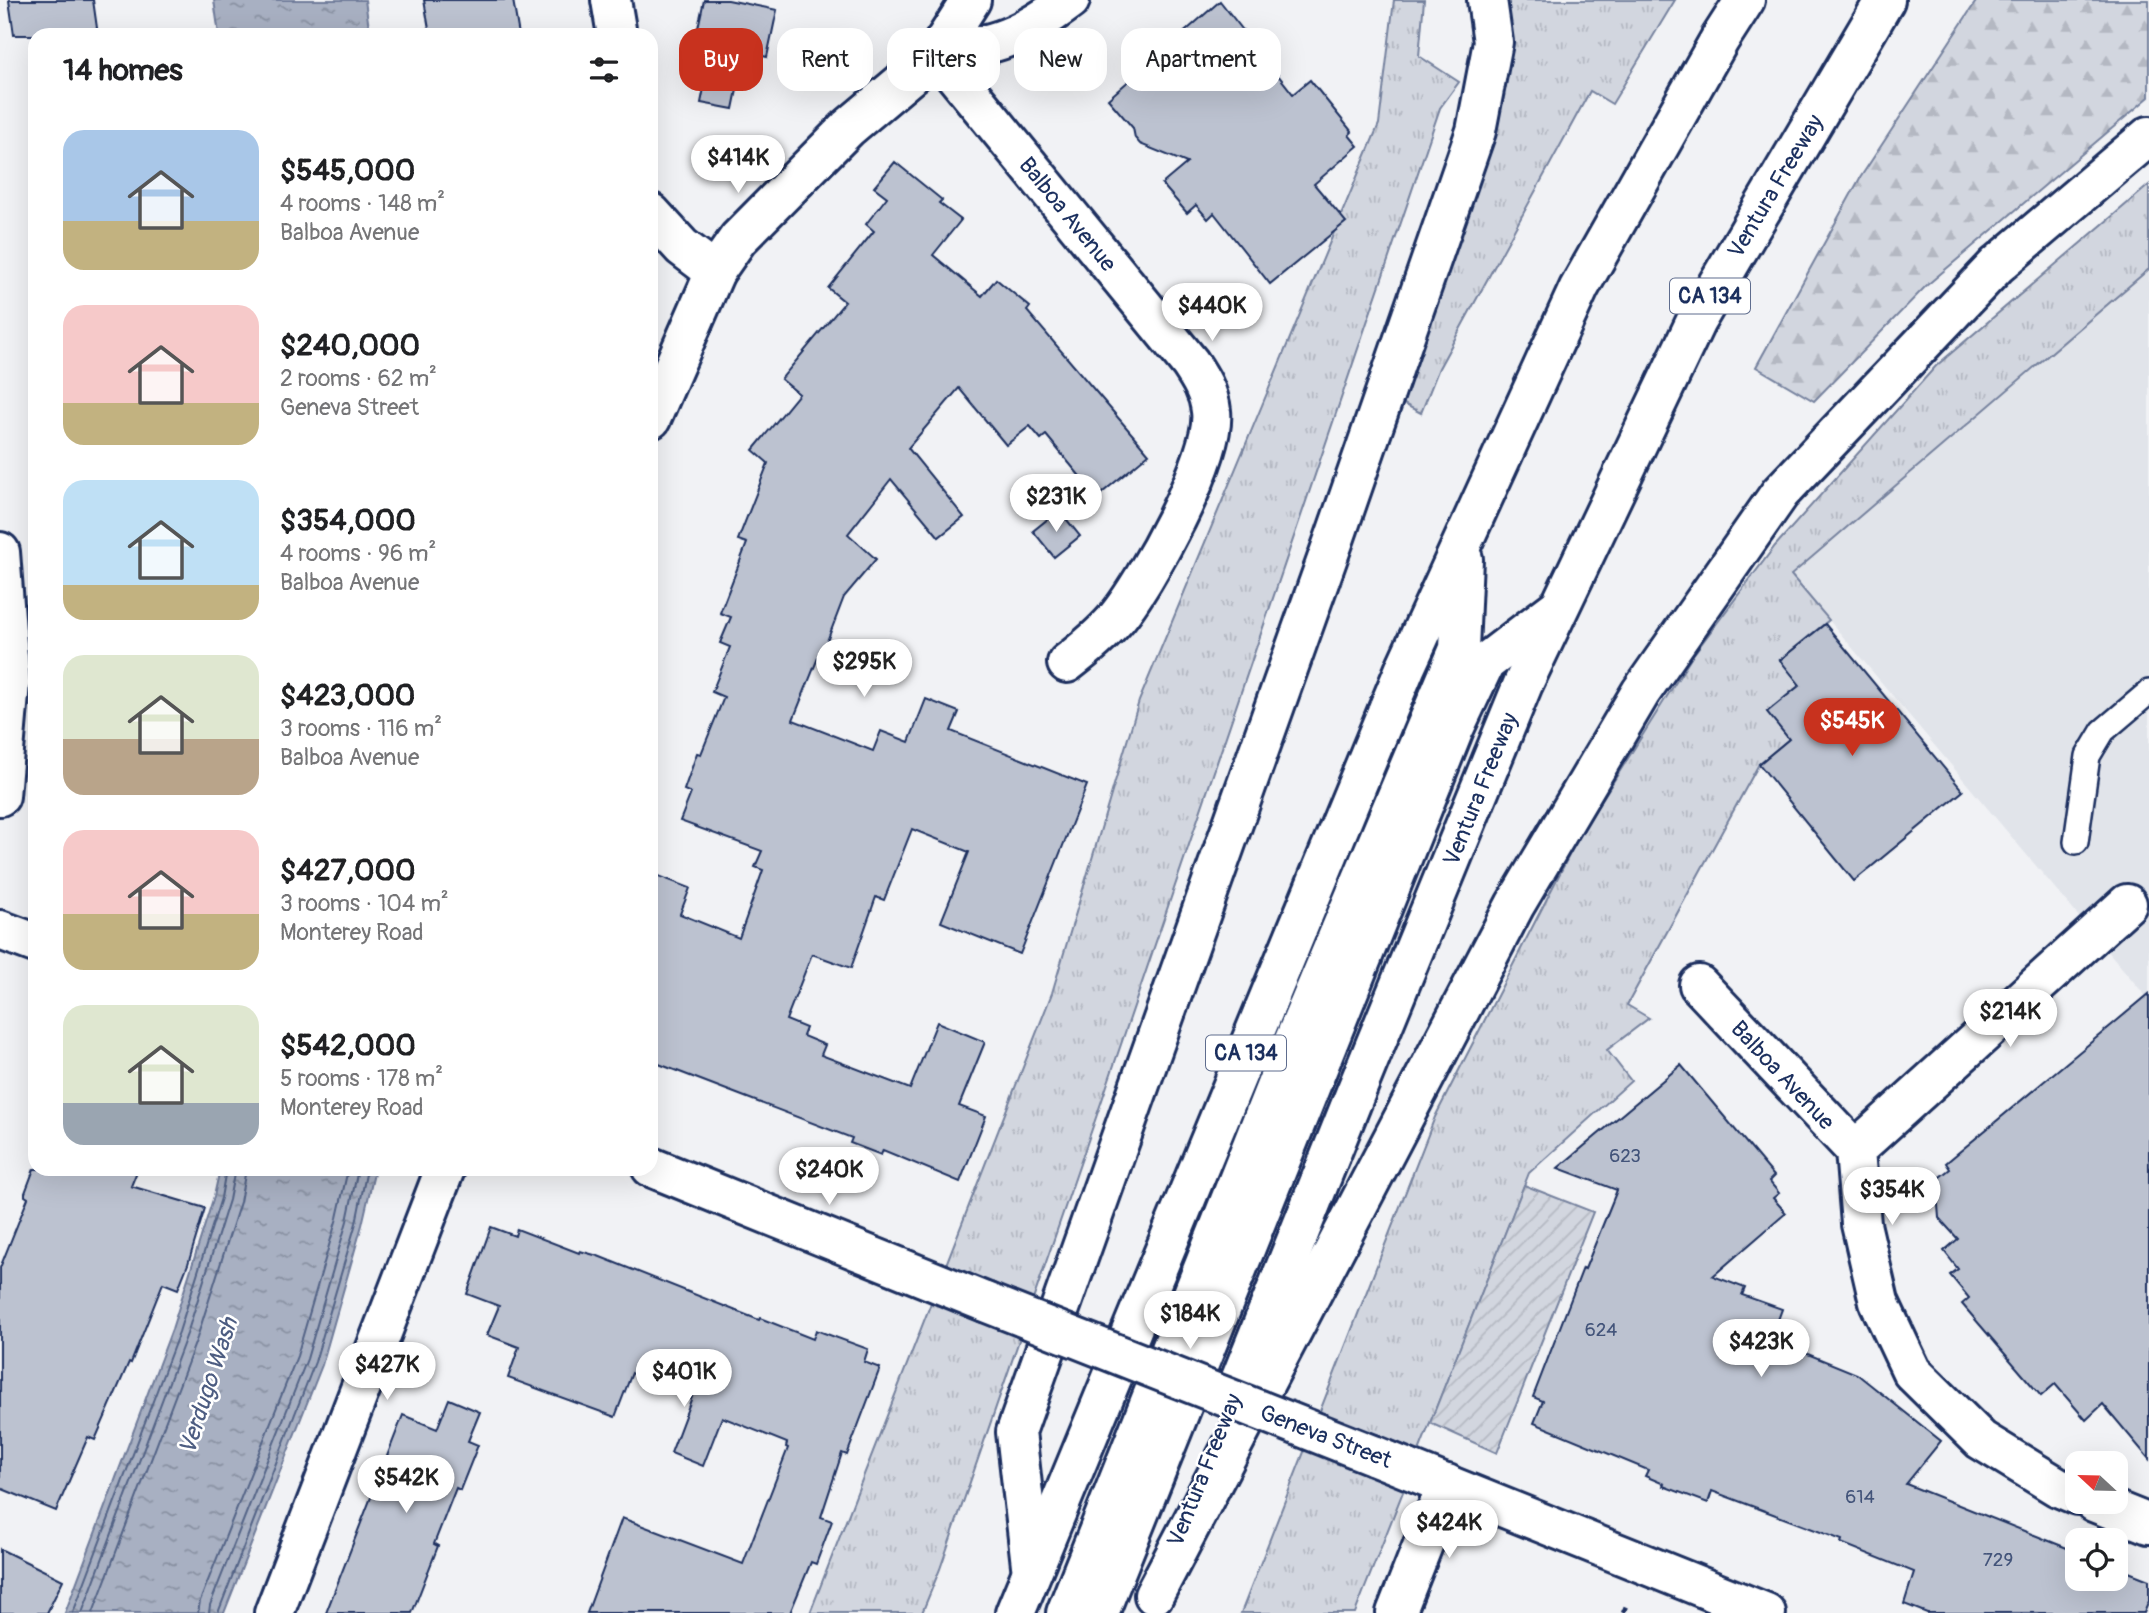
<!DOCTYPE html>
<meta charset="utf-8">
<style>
:root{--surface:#fff;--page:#f2f2f2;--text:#202124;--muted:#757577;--accent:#c8321e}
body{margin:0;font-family:Pangolin,sans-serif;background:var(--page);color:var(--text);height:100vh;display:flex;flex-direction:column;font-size:26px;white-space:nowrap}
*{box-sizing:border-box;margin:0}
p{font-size:23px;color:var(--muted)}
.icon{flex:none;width:38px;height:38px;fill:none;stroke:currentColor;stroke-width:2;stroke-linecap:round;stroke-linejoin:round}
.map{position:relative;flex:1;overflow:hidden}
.side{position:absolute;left:28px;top:28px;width:630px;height:1148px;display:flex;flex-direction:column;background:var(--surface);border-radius:21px;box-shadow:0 7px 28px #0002}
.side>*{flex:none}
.hud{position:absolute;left:679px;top:28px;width:665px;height:63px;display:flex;gap:14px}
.needle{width:46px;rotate:292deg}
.tools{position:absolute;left:2065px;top:1451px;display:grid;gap:14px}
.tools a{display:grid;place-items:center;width:63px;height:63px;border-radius:14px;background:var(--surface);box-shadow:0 7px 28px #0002;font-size:35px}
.price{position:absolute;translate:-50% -60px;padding:0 16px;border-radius:24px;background:#fff;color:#222;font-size:23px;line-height:46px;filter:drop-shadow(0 2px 4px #0008)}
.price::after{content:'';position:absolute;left:50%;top:42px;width:21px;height:16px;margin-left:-10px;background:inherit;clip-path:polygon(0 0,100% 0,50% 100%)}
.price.current{background:var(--accent);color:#fff}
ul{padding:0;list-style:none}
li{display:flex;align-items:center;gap:21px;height:175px;padding:0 35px}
li span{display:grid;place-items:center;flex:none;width:196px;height:140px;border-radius:21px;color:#555}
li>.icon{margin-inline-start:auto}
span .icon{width:84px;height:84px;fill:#fffc;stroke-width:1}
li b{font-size:30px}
h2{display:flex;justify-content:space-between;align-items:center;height:84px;padding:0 35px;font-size:30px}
.chip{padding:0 24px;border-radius:21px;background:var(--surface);box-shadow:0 7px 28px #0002;font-size:24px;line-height:63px}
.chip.current{background:var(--accent);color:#fff}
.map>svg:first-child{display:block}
.built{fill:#e1e4ea}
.grass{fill:url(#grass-tufts);stroke:#76829e;stroke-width:2}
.forest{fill:url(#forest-firs);stroke:#76829e;stroke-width:2}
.garden{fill:url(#garden-furrows);stroke:#76829e;stroke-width:2}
.water{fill:url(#water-ripples);stroke:#707c9a;stroke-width:2}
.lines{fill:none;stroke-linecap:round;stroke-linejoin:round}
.shore{stroke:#536386;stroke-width:2}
.building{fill:#bcc2d0;stroke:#1b2f5e;stroke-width:2}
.lane-casing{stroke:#1b2f5e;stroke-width:28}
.street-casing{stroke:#1b2f5e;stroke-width:44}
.secondary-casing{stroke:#1b2f5e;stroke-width:44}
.highway-casing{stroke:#1b2f5e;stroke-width:44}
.path{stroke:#1b2f5e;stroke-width:4.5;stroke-dasharray:7 5;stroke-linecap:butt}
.lane{stroke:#fff;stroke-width:23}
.street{stroke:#fff;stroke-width:38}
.secondary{stroke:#fff;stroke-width:38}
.highway{stroke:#fff;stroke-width:38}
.secondary-bridge-casing{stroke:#1b2f5e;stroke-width:44;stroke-linecap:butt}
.secondary-bridge{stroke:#fff;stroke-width:38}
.labels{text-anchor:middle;stroke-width:5;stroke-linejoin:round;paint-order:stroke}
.number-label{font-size:19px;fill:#43547a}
.shield{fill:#fff;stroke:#5f6d8e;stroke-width:2}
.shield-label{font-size:21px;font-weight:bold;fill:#1b2f5e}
.street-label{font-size:23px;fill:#1b2f5e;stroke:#fff}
.water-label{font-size:24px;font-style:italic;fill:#4c5c81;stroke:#fff}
</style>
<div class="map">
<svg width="2149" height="1613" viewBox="0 0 2149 1613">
<defs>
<pattern id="grass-tufts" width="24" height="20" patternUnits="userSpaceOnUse" patternTransform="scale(1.75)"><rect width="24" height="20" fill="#d2d6df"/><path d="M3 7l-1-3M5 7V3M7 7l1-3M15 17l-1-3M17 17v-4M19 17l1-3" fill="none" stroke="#b4b8c2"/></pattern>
<pattern id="forest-firs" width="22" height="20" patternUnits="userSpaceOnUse" patternTransform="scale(1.75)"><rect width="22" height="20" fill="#d2d6df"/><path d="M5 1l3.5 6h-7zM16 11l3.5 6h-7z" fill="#b4b8c2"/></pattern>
<pattern id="garden-furrows" width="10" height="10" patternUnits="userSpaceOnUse" patternTransform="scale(1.75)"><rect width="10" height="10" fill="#d2d6df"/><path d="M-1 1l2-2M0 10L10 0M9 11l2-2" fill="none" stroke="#b4b8c2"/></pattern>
<pattern id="water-ripples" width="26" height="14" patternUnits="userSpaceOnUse" patternTransform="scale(1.75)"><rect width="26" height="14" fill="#a8b0c2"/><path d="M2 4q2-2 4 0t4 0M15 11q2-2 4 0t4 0" fill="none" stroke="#8890a1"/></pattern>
</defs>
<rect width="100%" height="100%" fill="#f1f2f5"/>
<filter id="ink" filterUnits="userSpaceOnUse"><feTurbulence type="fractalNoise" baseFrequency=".0143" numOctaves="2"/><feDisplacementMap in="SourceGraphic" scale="14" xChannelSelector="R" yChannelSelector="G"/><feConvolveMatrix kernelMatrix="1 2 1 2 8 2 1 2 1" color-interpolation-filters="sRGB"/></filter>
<g filter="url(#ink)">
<polygon class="built" points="2149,269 2149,1000 1791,575"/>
<g class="grass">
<polygon points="1394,0 1424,0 1419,56 1459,82 1440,108 1101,1103 940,1569 922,1613 810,1613 1052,993 1139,701 1379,124"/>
<polygon points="1508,0 1675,0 1612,104 1590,91 1439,368 1421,413 1398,401 1508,68"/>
<polygon points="2149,185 2149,269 1791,575 1829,620 1780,660 1800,685 1767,712 1789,739 1759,764 1627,1005 1649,1018 1607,1050 1631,1081 1529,1173 1355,1613 1241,1613 1435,1117 1579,836 1693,655 1775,546 1936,366"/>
</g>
<polygon class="forest" points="1977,0 2149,0 2149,97 1926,286 1814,401 1756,367 1860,178"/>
<polygon class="garden" points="1524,1185 1593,1212 1497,1453 1430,1423"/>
<g class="water">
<polygon points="214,0 365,0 370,35 219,35"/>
<polygon points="220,1169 375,1169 362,1225 322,1365 224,1613 65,1613 172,1329 214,1196"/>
</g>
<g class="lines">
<g class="shore">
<polyline points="73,1613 179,1332 221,1198 226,1169"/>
<polyline points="82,1613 187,1334 229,1200 235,1169"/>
<polyline points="93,1613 197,1338 240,1202 246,1169"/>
<polyline points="198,1613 200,1601 297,1356 337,1218 348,1169"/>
<polyline points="209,1613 210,1605 307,1359 347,1221 358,1169"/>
<polyline points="218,1613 315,1362 356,1223 367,1169"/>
</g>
</g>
<g class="building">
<polygon points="9,0 93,0 98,35 14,35"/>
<polygon points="424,0 513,0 519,35 430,35"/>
<polygon points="704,0 728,0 777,10 767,57 754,54 752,63 743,61 733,109 701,103 707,73 699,71 702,53 693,51"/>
<polygon points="1220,1 1293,94 1310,80 1352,132 1349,135 1358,146 1314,184 1346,222 1270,284 1214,213 1208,219 1196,205 1187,213 1162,184 1187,163 1140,144 1135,138 1133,128 1108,99"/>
<polygon points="895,162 942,200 939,203 961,220 933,255 982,296 996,279 1030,307 1027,311 1149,454 1097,497 1046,435 1041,439 1030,426 1006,445 959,388 908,448 964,517 939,537 891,479 848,534 876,559 844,597 824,649 822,648 793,720 873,751 881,731 909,742 926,699 959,712 951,731 1087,785 1020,954 941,922 969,852 912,829 884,900 876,897 851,968 812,954 786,1020 806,1028 803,1036 825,1045 821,1055 910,1089 937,1022 985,1042 959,1106 986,1116 960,1182 883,1150 881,1155 850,1143 852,1138 651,1061 651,873 690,888 680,914 739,938 763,870 755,867 762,851 680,821 691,793 684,790 697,753 701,754 724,697 712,692 730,647 720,643 731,617 720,613 747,543 738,540 768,463 753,450 799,394 781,379 845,302 828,288 874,231 866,224 887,197 874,187"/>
<polygon points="1059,510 1080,536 1054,557 1033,531"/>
<polygon points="1825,624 1963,791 1854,881 1759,764 1789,739 1767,712 1800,685 1780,660"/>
<polygon points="2149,994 2149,1459 2103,1404 2086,1420 2055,1384 2041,1396 1962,1304 1969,1298 1950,1275 1958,1269 1944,1251 1958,1239 1939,1218 1936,1180 1950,1169 1946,1163"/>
<polygon points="1681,1065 1774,1176 1769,1181 1779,1193 1773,1198 1786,1213 1713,1276 1745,1288 1742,1295 1782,1309 1771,1339 1857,1374 1941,1441 1906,1484 2077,1552 2077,1578 2116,1578 2116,1567 2149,1580 2149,1601 2144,1613 1927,1613 1904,1604 1914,1572 1841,1543 1842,1540 1712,1491 1708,1503 1663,1486 1664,1484 1645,1476 1648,1470 1534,1423 1543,1401 1533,1397 1583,1268 1585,1269 1617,1190 1558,1168"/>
<polygon points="34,1169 138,1169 131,1186 205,1208 188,1264 178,1289 163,1283 131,1363 129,1362 95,1440 88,1437 56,1511 0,1488 0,1268 28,1198 25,1196 25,1193"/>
<polygon points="491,1227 515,1236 517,1229 579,1253 580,1251 598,1256 759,1320 760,1318 813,1339 816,1330 868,1349 864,1362 880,1368 847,1455 842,1453 821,1517 832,1521 816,1564 811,1562 790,1613 587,1613 622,1518 743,1564 788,1448 786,1447 787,1443 722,1417 703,1466 671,1453 692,1397 632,1373 615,1417 508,1378 519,1347 487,1335 499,1306 467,1294"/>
<polygon points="449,1399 480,1412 468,1441 478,1445 460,1490 456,1488 434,1544 438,1546 412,1613 326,1613 403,1415 437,1429"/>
<polygon points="0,1549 63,1580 47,1613 0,1613"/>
</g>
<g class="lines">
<g class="lane-casing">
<polyline id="lane" points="2076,842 2088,756 2103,731 2149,692"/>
</g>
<g class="street-casing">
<g id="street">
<polyline points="611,0 617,35"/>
<path d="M937,53L1190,363C1200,378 1209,392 1211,411C1217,455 1145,585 1115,620C1101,636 1084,650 1067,663"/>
<polyline points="651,213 682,247 715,272"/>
<polyline points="1699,985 1855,1150 1861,1224 1879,1302 1912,1372 1981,1440 2058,1487 2077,1495"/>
<polyline points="1855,1150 2127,904"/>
<polyline points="2094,1502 2149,1524"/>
<polyline points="1396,1613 1447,1484"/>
</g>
</g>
<g class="secondary-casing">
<g id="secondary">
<path d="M937,53C996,46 1022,36 1070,0"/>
<polyline points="651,419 715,272 738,239 848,128 937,53 971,0"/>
<polyline points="0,552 10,683 0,796"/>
<polyline points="0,930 35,943"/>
<polyline points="651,1167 985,1302"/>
<polyline points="1373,1455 1766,1613"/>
<polyline points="274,1613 445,1169"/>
</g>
</g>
<g class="highway-casing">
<g id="highway">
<polyline points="1235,1393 1355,1094 1523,684 1696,321 1885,0"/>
<polyline points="1031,1565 1016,1432 1335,537 1476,131 1493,42 1487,0"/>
<polyline points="1154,1595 1515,905 1641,692 1780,493 1997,265 2149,136"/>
<polyline points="1015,1613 1406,666 1579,288 1720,39 1745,0"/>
<polyline points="1066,1613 1292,1045 1459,649 1463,559"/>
<polyline points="1099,1613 1454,729 1485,663 1556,609"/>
</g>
</g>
<polyline class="path" points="1623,1613 1626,1606"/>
<use href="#lane" class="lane"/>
<use href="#street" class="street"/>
<use href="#secondary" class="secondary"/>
<use href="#highway" class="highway"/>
<g class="secondary-bridge-casing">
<polyline id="secondary-bridge" points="985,1302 1373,1455"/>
</g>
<use href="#secondary-bridge" class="secondary-bridge"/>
</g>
</g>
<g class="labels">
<g class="number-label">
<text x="1625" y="1162">623</text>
<text x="1601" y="1336">624</text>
<text x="1860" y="1503">614</text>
<text x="1998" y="1566">729</text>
</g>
<g class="shield">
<rect x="1670" y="278.5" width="80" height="35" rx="5"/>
<rect x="1206" y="1035.5" width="80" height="35" rx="5"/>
</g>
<g class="shield-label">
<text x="1710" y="303">CA 134</text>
<text x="1246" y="1060">CA 134</text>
</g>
<g class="street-label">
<text transform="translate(1775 186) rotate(-59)" y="8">Ventura Freeway</text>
<text transform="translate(1068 214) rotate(51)" y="8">Balboa Avenue</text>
<text transform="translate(1480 789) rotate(-68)" y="8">Ventura Freeway</text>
<text transform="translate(1783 1075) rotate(47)" y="8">Balboa Avenue</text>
<text transform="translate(1326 1436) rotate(21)" y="8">Geneva Street</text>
<text transform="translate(1204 1470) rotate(-68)" y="8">Ventura Freeway</text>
</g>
<g class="water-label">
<text transform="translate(208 1386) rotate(-72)" y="8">Verdugo Wash</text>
</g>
</g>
</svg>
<div class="tools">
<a><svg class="needle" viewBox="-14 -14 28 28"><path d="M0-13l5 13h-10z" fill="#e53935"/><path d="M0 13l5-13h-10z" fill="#757577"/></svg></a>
<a><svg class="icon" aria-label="locate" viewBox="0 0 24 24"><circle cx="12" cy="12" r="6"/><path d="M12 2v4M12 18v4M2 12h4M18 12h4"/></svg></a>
</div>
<b class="price" style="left:738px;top:195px">$414K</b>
<b class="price" style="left:1212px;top:343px">$440K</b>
<b class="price" style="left:1056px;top:534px">$231K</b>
<b class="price" style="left:864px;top:699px">$295K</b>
<b class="price current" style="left:1852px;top:758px">$545K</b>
<b class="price" style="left:2010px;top:1049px">$214K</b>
<b class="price" style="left:829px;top:1207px">$240K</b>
<b class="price" style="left:1892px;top:1227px">$354K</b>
<b class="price" style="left:1190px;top:1351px">$184K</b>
<b class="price" style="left:1761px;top:1379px">$423K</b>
<b class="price" style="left:387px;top:1402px">$427K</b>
<b class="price" style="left:684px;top:1409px">$401K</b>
<b class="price" style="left:406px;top:1515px">$542K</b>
<b class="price" style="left:1449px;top:1560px">$424K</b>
<div class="hud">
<a class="chip current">Buy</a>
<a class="chip">Rent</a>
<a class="chip">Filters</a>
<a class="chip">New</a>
<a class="chip">Apartment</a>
</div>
<section class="side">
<h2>14 homes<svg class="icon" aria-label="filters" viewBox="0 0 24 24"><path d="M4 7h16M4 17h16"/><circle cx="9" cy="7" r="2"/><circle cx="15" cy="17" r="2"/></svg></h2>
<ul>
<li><span style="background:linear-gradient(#a9c7e8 65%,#c2b280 0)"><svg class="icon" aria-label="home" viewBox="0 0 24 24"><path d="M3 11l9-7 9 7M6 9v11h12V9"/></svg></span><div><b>$545,000</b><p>4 rooms · 148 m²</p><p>Balboa Avenue</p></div></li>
<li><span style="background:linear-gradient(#f6c9c9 70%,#c2b280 0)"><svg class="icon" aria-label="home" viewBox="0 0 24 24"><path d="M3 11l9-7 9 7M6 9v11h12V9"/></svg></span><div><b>$240,000</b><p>2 rooms · 62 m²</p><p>Geneva Street</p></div></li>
<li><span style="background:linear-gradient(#bfe0f5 75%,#c2b280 0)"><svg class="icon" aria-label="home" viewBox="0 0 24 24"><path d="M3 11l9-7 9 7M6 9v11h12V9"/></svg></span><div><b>$354,000</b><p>4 rooms · 96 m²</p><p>Balboa Avenue</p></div></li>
<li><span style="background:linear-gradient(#dfe7d0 60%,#b9a48a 0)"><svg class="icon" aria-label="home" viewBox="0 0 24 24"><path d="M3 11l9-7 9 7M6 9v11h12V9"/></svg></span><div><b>$423,000</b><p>3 rooms · 116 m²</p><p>Balboa Avenue</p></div></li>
<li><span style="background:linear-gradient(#f6c9c9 60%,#c2b280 0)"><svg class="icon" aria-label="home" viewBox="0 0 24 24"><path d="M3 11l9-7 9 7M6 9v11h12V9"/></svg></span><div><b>$427,000</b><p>3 rooms · 104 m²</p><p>Monterey Road</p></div></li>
<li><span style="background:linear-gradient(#dfe7d0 70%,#9aa5b1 0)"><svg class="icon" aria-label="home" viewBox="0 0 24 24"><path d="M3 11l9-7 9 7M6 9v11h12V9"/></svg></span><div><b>$542,000</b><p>5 rooms · 178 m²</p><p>Monterey Road</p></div></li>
</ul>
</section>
</div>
